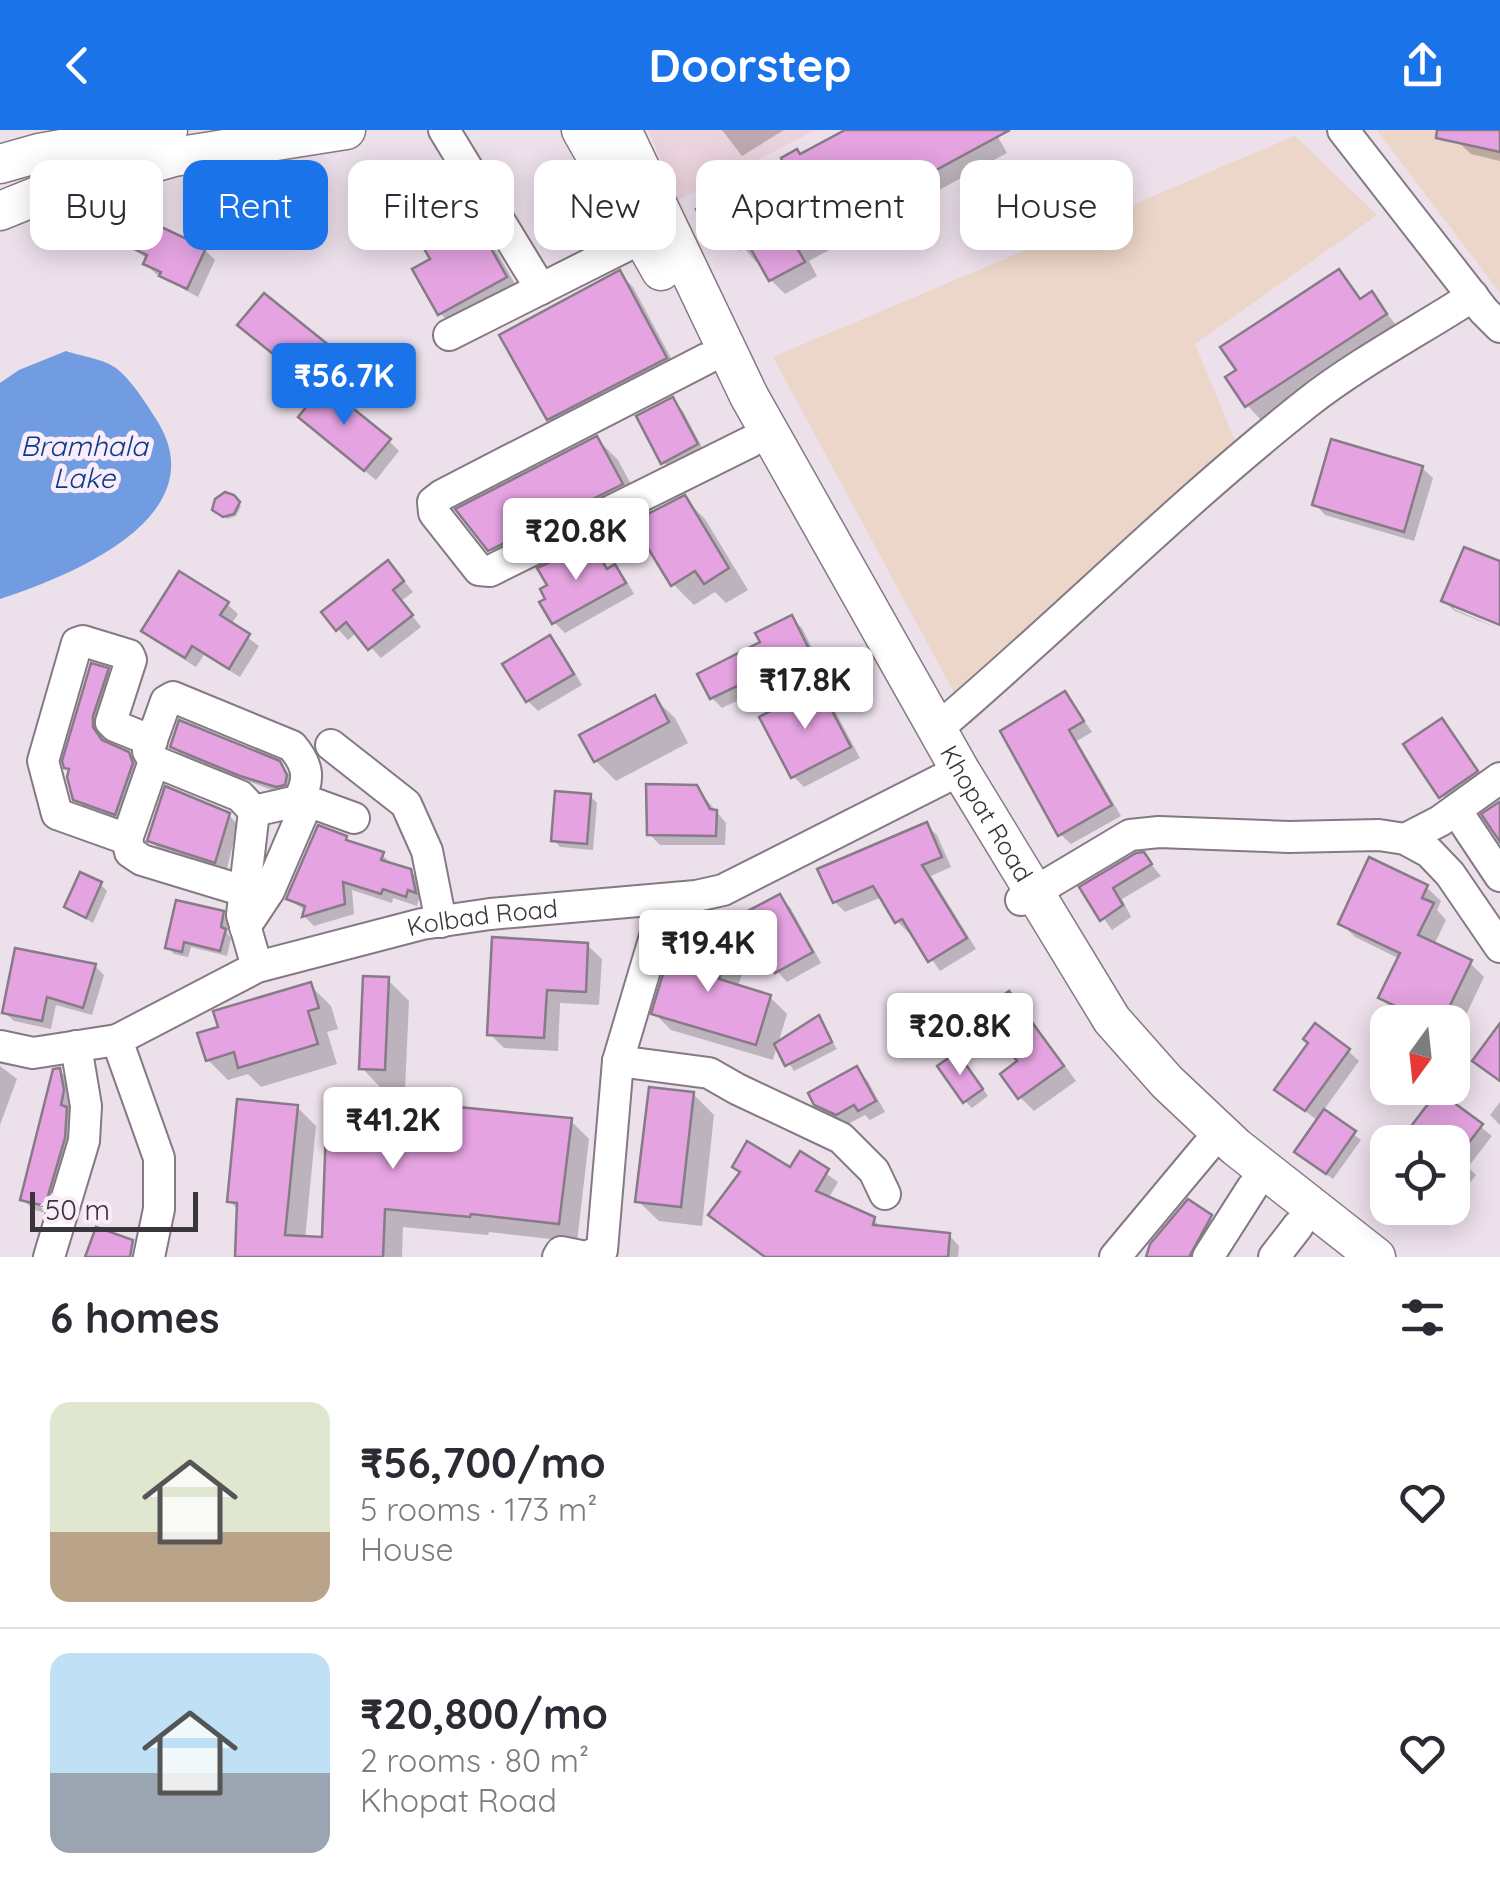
<!DOCTYPE html>
<meta charset="utf-8">
<style>
:root{--surface:#fff;--page:#f7f7f7;--text:#2b2b33;--muted:#7c7c81;--line:#e1e1e2;--accent:#1a73e8}
body{margin:0;font-family:Quicksand,sans-serif;background:var(--page);color:var(--text);height:100vh;display:flex;flex-direction:column;font-size:38px;white-space:nowrap}
*{box-sizing:border-box;margin:0}
p{font-size:32px;color:var(--muted)}
.icon{flex:none;width:55px;height:55px;fill:none;stroke:currentColor;stroke-width:2;stroke-linecap:round;stroke-linejoin:round}
.map{position:relative;height:1127px;overflow:hidden}
.sheet{display:flex;flex-direction:column;background:var(--surface);flex:1}
.sheet>*{flex:none}
.hud{position:absolute;left:30px;top:30px;width:1440px;height:90px;display:flex;gap:20px}
.needle{width:65px;rotate:195deg}
.fabs{position:absolute;left:1370px;top:875px;display:grid;gap:20px}
.fabs a{display:grid;place-items:center;width:100px;height:100px;border-radius:20px;background:var(--surface);box-shadow:0 5px 25px #0003;font-size:50px}
.scale{position:absolute;left:30px;bottom:25px;width:168px;box-sizing:border-box;padding-left:10px;border:5px solid #3a353a;border-top:0;font-size:28px;line-height:35px;white-space:nowrap;color:#3a353a;-webkit-text-stroke:8px #faedf9;paint-order:stroke}
.price{position:absolute;translate:-50% -85px;padding:0 22px;border-radius:10px;background:#fff;color:#222;font-size:32px;line-height:65px;filter:drop-shadow(0 2px 5px #0008)}
.price::after{content:'';position:absolute;left:50%;top:60px;width:30px;height:22px;margin-left:-15px;background:inherit;clip-path:polygon(0 0,100% 0,50% 100%)}
.price.current{background:var(--accent);color:#fff}
ul{padding:0;list-style:none}
li{display:flex;align-items:center;gap:30px;height:250px;padding:0 50px}
li+li{border-top:2px solid var(--line)}
li span{display:grid;place-items:center;flex:none;width:280px;height:200px;border-radius:20px;color:#555}
li>.icon{margin-inline-start:auto}
span .icon{width:120px;height:120px;fill:#fffc;stroke-width:1}
li b{font-size:42px}
h2{display:flex;justify-content:space-between;align-items:center;height:120px;padding:0 50px;font-size:42px}
.pill{padding:0 35px;border-radius:20px;background:var(--surface);box-shadow:0 5px 25px #0003;font-size:35px;line-height:90px}
.pill.current{background:var(--accent);color:#fff}
header{display:flex;justify-content:space-between;align-items:center;height:130px;padding:0 50px;background:var(--accent);color:#fff;font-size:45px;font-weight:700}
.map>svg:first-child{display:block}
.commercial{fill:#ebd3dd}
.industrial{fill:#ecd5c9}
.water{fill:#719ce1}
.shadow{fill:#0003}
.building{fill:#e5a3e1;stroke:#867b86;stroke-width:2.5}
.lines{fill:none;stroke-linecap:round;stroke-linejoin:round}
.minor-casing{stroke:#847984;stroke-width:34}
.major-casing{stroke:#847984;stroke-width:41}
.minor{stroke:#fff;stroke-width:30}
.major{stroke:#fff;stroke-width:38}
.labels{text-anchor:middle;stroke-width:10;stroke-linejoin:round;paint-order:stroke}
.street-label{font-size:25px;fill:#3a353a;stroke:#faedf9}
.water-label{font-size:28px;font-style:italic;fill:#073d8d;stroke:#faedf9}
</style>
<header><svg class="icon" aria-label="back" viewBox="0 0 24 24"><path d="M15 5l-7 7 7 7"/></svg>Doorstep<svg class="icon" aria-label="share" viewBox="0 0 24 24"><path d="M12 15V3M7 8l5-5 5 5M5 13v7h14v-7"/></svg></header>
<div class="map">
<svg width="1500" height="1127" viewBox="0 0 1500 1127">
<rect width="100%" height="100%" fill="#ece0eb"/>
<polygon class="commercial" points="648,0 816,0 678,70"/>
<g class="industrial">
<polygon points="1377,0 1500,0 1500,163"/>
<polygon points="1295,6 1377,85 1195,214 1245,335 971,594 773,227"/>
</g>
<path class="water" d="M66,221C80,226 104,229 116,238C131,250 144,270 154,286C222,385 71,446 0,469V253L19,240Z"/>
<g class="shadow">
<polygon points="722,0 784,0 742,26"/>
<polygon points="850,0 994,0 1007,23 809,131 817,146 785,164 771,150 760,130 756,132 738,111 725,118 711,104 801,27"/>
<polygon points="1460,0 1500,0 1500,31 1471,24 1457,11"/>
<polygon points="450,50 464,64 519,161 454,197 440,183 428,90"/>
<polygon points="126,114 205,120 215,130 198,167 156,144 146,134 148,129"/>
<polygon points="1339,142 1363,170 1372,164 1399,199 1261,290 1247,275"/>
<polygon points="619,143 633,157 679,243 564,302 549,288"/>
<polygon points="251,205 329,219 339,229 316,258"/>
<polygon points="672,270 683,281 706,325 674,342 663,332"/>
<polygon points="311,297 389,311 399,321 376,350"/>
<polygon points="597,309 618,330 642,375 511,440 490,419"/>
<polygon points="1422,338 1433,348 1414,411 1325,385 1315,374"/>
<polygon points="233,367 241,376 236,386 227,389 218,382"/>
<polygon points="684,368 705,389 748,460 726,473 715,462 694,475 673,454"/>
<polygon points="593,419 610,440 615,437 625,448 634,464 565,503 554,492"/>
<polygon points="1500,434 1500,492 1454,473 1454,479 1500,499 1455,481 1444,471"/>
<polygon points="398,444 413,462 401,471 421,497 381,528 357,502 348,510 338,499"/>
<polygon points="227,474 238,484 231,495 259,516 240,547 204,525 196,537 155,511 144,501"/>
<polygon points="791,488 802,498 819,532 722,578 712,568"/>
<polygon points="549,508 560,518 582,555 538,581 528,571 506,534"/>
<polygon points="107,541 121,555 106,602 106,614 128,624 143,639 130,697 90,683 75,668 71,641 66,637"/>
<polygon points="819,559 829,570 860,628 804,657 793,646"/>
<polygon points="1065,564 1092,602 1077,611 1121,686 1071,714 1060,704"/>
<polygon points="654,568 675,588 688,613 616,651 596,631"/>
<polygon points="1442,591 1486,652 1452,677 1406,615"/>
<polygon points="172,616 279,634 290,645 297,660 288,666 183,627"/>
<polygon points="696,657 726,693 725,715 660,715 649,704"/>
<polygon points="590,666 597,673 593,720 560,717 554,710"/>
<polygon points="228,684 238,695 226,742 160,720 149,709"/>
<polygon points="926,695 937,705 951,737 931,746 976,819 940,841 911,800 908,802 897,791 882,767 845,782 835,772"/>
<polygon points="346,708 354,716 382,725 394,736 410,741 421,752 425,771 419,769 417,776 393,768 392,773 352,760 354,784 314,796 304,786 306,781 289,769"/>
<polygon points="1143,725 1161,746 1122,769 1131,787 1112,800 1082,758"/>
<polygon points="101,755 107,761 93,793 67,777"/>
<polygon points="1426,757 1441,771 1437,780 1446,790 1434,815 1470,833 1484,847 1454,910 1452,892 1418,892 1395,882 1381,868 1400,829 1355,807 1341,793"/>
<polygon points="779,767 790,777 821,833 787,852 777,841"/>
<polygon points="222,783 229,790 227,803 231,808 227,826 191,817 188,827 174,824 167,817"/>
<polygon points="587,815 602,829 599,875 560,873 558,921 504,918 490,904"/>
<polygon points="725,827 742,844 738,857 770,867 787,884 778,914 818,888 837,919 794,941 777,915 773,930 671,900 654,883"/>
<polygon points="95,836 104,845 92,885 56,875 51,899 14,891 4,882"/>
<polygon points="388,850 409,871 405,960 382,959 362,938"/>
<polygon points="310,855 331,876 338,899 327,902 337,934 261,957 248,944 228,950 208,930 221,899"/>
<polygon points="1009,864 1023,878 1076,951 1034,981 1020,967 1020,932 1010,918 996,928 981,914"/>
<polygon points="1348,921 1359,931 1323,981 1361,1010 1333,1049 1303,1028 1318,991 1277,959"/>
<polygon points="963,932 988,966 972,978 965,971"/>
<polygon points="0,936 17,949 0,995"/>
<polygon points="856,939 867,950 885,982 870,990 865,985 848,994 828,985 816,973"/>
<polygon points="59,940 70,951 77,989 55,1085 34,1080 23,1070"/>
<polygon points="693,964 714,985 702,1096 659,1091 638,1071"/>
<polygon points="1439,964 1492,1006 1468,1037 1476,1045 1452,1076 1452,1012 1402,1012"/>
<polygon points="1500,972 1500,995 1490,985"/>
<polygon points="330,975 570,990 589,1009 577,1112 489,1102 488,1105 403,1097 402,1127 238,1127 239,1081 230,1071 297,977 316,996 305,1109 324,1109"/>
<polygon points="800,1025 838,1052 828,1069 873,1089 883,1099 949,1105 959,1116 958,1127 764,1127 711,1085 742,1044 735,1037 791,1040"/>
<polygon points="1188,1073 1220,1096 1200,1127 1148,1127"/>
</g>
<g class="building">
<polygon points="845,0 1010,0 796,116 805,132 769,151 748,114 740,119 726,96 709,106 696,79 783,32 781,28 797,19 800,24"/>
<polygon points="1437,0 1500,0 1500,22 1436,8"/>
<polygon points="451,47 507,147 438,185 412,139 430,129 411,96 425,89 413,68"/>
<polygon points="136,85 206,118 187,159 159,146 161,142 143,134 147,125 123,114"/>
<polygon points="1339,139 1360,169 1372,161 1387,184 1245,277 1225,247 1236,240 1220,217"/>
<polygon points="620,140 667,228 547,290 499,205"/>
<polygon points="264,163 331,217 304,249 237,195"/>
<polygon points="324,255 391,309 364,341 298,287"/>
<polygon points="673,267 698,314 661,334 636,286"/>
<polygon points="597,306 623,354 488,421 455,379"/>
<polygon points="1331,309 1423,336 1404,402 1312,375"/>
<polygon points="225,362 234,365 240,372 234,384 223,387 212,380 215,369"/>
<polygon points="685,365 729,438 704,454 695,441 671,456 632,392"/>
<polygon points="593,416 607,439 615,434 626,453 552,494 539,472 545,469 540,459 547,455 537,438 563,426 567,431"/>
<polygon points="1464,417 1500,431 1500,495 1441,471"/>
<polygon points="388,430 404,451 393,460 413,485 368,520 346,492 336,501 321,482"/>
<polygon points="179,441 229,472 220,485 250,504 229,539 192,516 185,528 141,501"/>
<polygon points="792,485 810,521 710,569 697,544 760,512 755,503"/>
<polygon points="550,505 574,544 526,572 502,534"/>
<polygon points="91,533 109,538 93,586 93,597 102,610 129,622 133,633 115,685 73,670 67,647 69,639 64,638 62,631"/>
<polygon points="819,556 851,617 791,648 759,587"/>
<polygon points="1065,561 1084,591 1069,600 1112,675 1058,706 1000,601"/>
<polygon points="655,565 669,592 594,632 579,605"/>
<polygon points="1442,588 1478,641 1439,668 1403,614"/>
<polygon points="179,590 280,631 287,645 285,655 276,657 240,646 170,617"/>
<polygon points="646,654 697,655 710,679 717,680 716,706 647,705"/>
<polygon points="165,656 230,683 215,733 147,711"/>
<polygon points="555,661 591,664 587,714 551,711"/>
<polygon points="1499,672 1500,674 1500,712 1481,684"/>
<polygon points="927,692 942,727 922,735 967,808 928,832 902,789 895,793 873,756 833,773 817,739"/>
<polygon points="318,695 347,706 346,710 384,722 381,730 411,739 416,763 408,760 406,767 383,759 381,764 343,752 345,774 302,787 305,776 286,769"/>
<polygon points="1144,722 1152,734 1113,758 1123,775 1100,791 1079,757 1136,723"/>
<polygon points="1369,727 1428,755 1422,768 1434,773 1418,805 1472,830 1442,892 1430,892 1378,868 1400,823 1338,794"/>
<polygon points="80,742 102,752 86,788 64,777"/>
<polygon points="780,764 813,822 775,843 742,784"/>
<polygon points="176,770 224,781 221,797 226,799 220,821 184,812 182,822 165,818"/>
<polygon points="492,807 588,813 586,862 547,860 544,908 487,905"/>
<polygon points="674,807 727,825 719,849 771,865 756,915 651,884"/>
<polygon points="15,818 96,834 83,878 47,867 42,891 2,883"/>
<polygon points="363,846 389,847 385,940 359,939"/>
<polygon points="311,852 319,878 308,881 318,914 238,938 234,922 206,931 197,903 218,897 213,881"/>
<polygon points="1009,861 1064,936 1018,969 1000,944 1017,931 996,903 980,916 964,893"/>
<polygon points="819,885 832,912 785,936 774,914"/>
<polygon points="1315,893 1350,919 1305,981 1274,960 1308,913 1303,909"/>
<polygon points="1500,893 1500,951 1472,931"/>
<polygon points="957,922 983,959 963,973 937,936"/>
<polygon points="857,936 876,971 858,981 854,975 836,985 814,975 808,963"/>
<polygon points="60,938 64,960 61,975 67,977 65,1008 45,1076 20,1070 53,939"/>
<polygon points="649,957 694,962 681,1077 635,1072"/>
<polygon points="1438,961 1483,994 1452,1035 1452,1012 1399,1012"/>
<polygon points="237,969 298,975 285,1105 322,1107 327,972 415,976 415,973 572,988 559,1094 471,1084 470,1087 385,1079 383,1127 235,1127 237,1073 227,1072"/>
<polygon points="1324,979 1356,1001 1326,1044 1294,1022"/>
<polygon points="747,1011 790,1037 800,1021 829,1039 816,1061 875,1087 873,1095 950,1103 948,1127 765,1127 708,1085 740,1042 732,1037"/>
<polygon points="1188,1069 1212,1085 1189,1127 1146,1127 1150,1114"/>
<polygon points="96,1097 133,1110 130,1127 85,1127"/>
</g>
<g class="lines">
<g class="minor-casing">
<g id="minor">
<polyline points="444,0 541,159"/>
<polyline points="1343,0 1484,181 1500,197"/>
<polyline points="449,205 644,107"/>
<polyline points="706,229 442,365 433,372 434,383 479,440 490,441 750,312"/>
<path d="M937,599C1062,493 1178,375 1307,273C1355,235 1420,200 1473,166"/>
<polyline points="331,615 406,674 427,721 441,792"/>
<polyline points="154,631 127,709 130,722 142,730 244,761"/>
<polyline points="1456,680 1500,746"/>
<path d="M254,681L298,671C311,649 308,635 292,616L173,567L166,571L148,621L154,631L240,666L254,681L242,785L257,837"/>
<polyline points="127,709 57,684 43,631 77,513 83,511 129,525 131,530 111,592 115,596 152,611"/>
<polyline points="1405,709 1440,691 1500,648"/>
<polyline points="1021,770 1130,705 1159,702 1289,707 1379,705 1405,709 1429,722 1450,744 1500,817"/>
<polyline points="245,797 269,761 306,675 310,672 354,688"/>
<polyline points="117,910 159,1028 159,1079 149,1127"/>
<path id="s1" d="M0,916L33,923L117,910L257,837L422,794L490,784L696,766L723,760L960,640"/>
<polyline points="618,931 709,943 737,959 841,1008 874,1041 885,1064"/>
<polyline points="49,1127 84,1011 86,976 76,916"/>
<polyline points="558,1127 561,1122 586,1127 602,1120 618,931 666,769"/>
<polyline points="1115,1127 1206,1018"/>
<polyline points="1208,1127 1252,1058"/>
<polyline points="1274,1127 1298,1096"/>
</g>
</g>
<g class="major-casing">
<g id="major">
<polyline points="581,0 661,141"/>
<path id="s2" d="M622,0L749,266L960,640L1112,890L1167,952L1236,1017L1376,1127"/>
<polyline points="0,34 39,23 168,0"/>
<polyline points="0,81 37,66 174,27 346,0"/>
</g>
</g>
<use href="#minor" class="minor"/>
<use href="#major" class="major"/>
</g>
<g class="labels">
<g class="street-label">
<text dy="9" stroke="none"><textPath href="#s2" startOffset="775">Khopat Road</textPath></text>
<text dy="9" stroke="none"><textPath href="#s1" startOffset="508">Kolbad Road</textPath></text>
</g>
<g class="water-label">
<text x="84" y="326">Bramhala<tspan x="84" dy="32">Lake</tspan></text>
</g>
</g>
</svg>
<div class="fabs">
<a><svg class="needle" viewBox="-14 -14 28 28"><path d="M0-13l5 13h-10z" fill="#e53935"/><path d="M0 13l5-13h-10z" fill="#7c7c81"/></svg></a>
<a><svg class="icon" aria-label="locate" viewBox="0 0 24 24"><circle cx="12" cy="12" r="6"/><path d="M12 2v4M12 18v4M2 12h4M18 12h4"/></svg></a>
</div>
<div class="scale">50 m</div>
<b class="price current" style="left:344px;top:298px">₹56.7K</b>
<b class="price" style="left:576px;top:453px">₹20.8K</b>
<b class="price" style="left:805px;top:602px">₹17.8K</b>
<b class="price" style="left:708px;top:865px">₹19.4K</b>
<b class="price" style="left:960px;top:948px">₹20.8K</b>
<b class="price" style="left:393px;top:1042px">₹41.2K</b>
<div class="hud">
<a class="pill">Buy</a>
<a class="pill current">Rent</a>
<a class="pill">Filters</a>
<a class="pill">New</a>
<a class="pill">Apartment</a>
<a class="pill">House</a>
</div>
</div>
<section class="sheet">
<h2>6 homes<svg class="icon" aria-label="filters" viewBox="0 0 24 24"><path d="M4 7h16M4 17h16"/><circle cx="9" cy="7" r="2"/><circle cx="15" cy="17" r="2"/></svg></h2>
<ul>
<li><span style="background:linear-gradient(#dfe7d0 65%,#b9a48a 0)"><svg class="icon" aria-label="home" viewBox="0 0 24 24"><path d="M3 11l9-7 9 7M6 9v11h12V9"/></svg></span><div><b>₹56,700/mo</b><p>5 rooms · 173 m²</p><p>House</p></div><svg class="icon" aria-label="heart" viewBox="0 0 24 24"><path d="M12 20l-8-8c-3-5 5-10 8-4 3-6 11-1 8 4z"/></svg></li>
<li><span style="background:linear-gradient(#bfe0f5 60%,#9aa5b1 0)"><svg class="icon" aria-label="home" viewBox="0 0 24 24"><path d="M3 11l9-7 9 7M6 9v11h12V9"/></svg></span><div><b>₹20,800/mo</b><p>2 rooms · 80 m²</p><p>Khopat Road</p></div><svg class="icon" aria-label="heart" viewBox="0 0 24 24"><path d="M12 20l-8-8c-3-5 5-10 8-4 3-6 11-1 8 4z"/></svg></li>
</ul>
</section>
